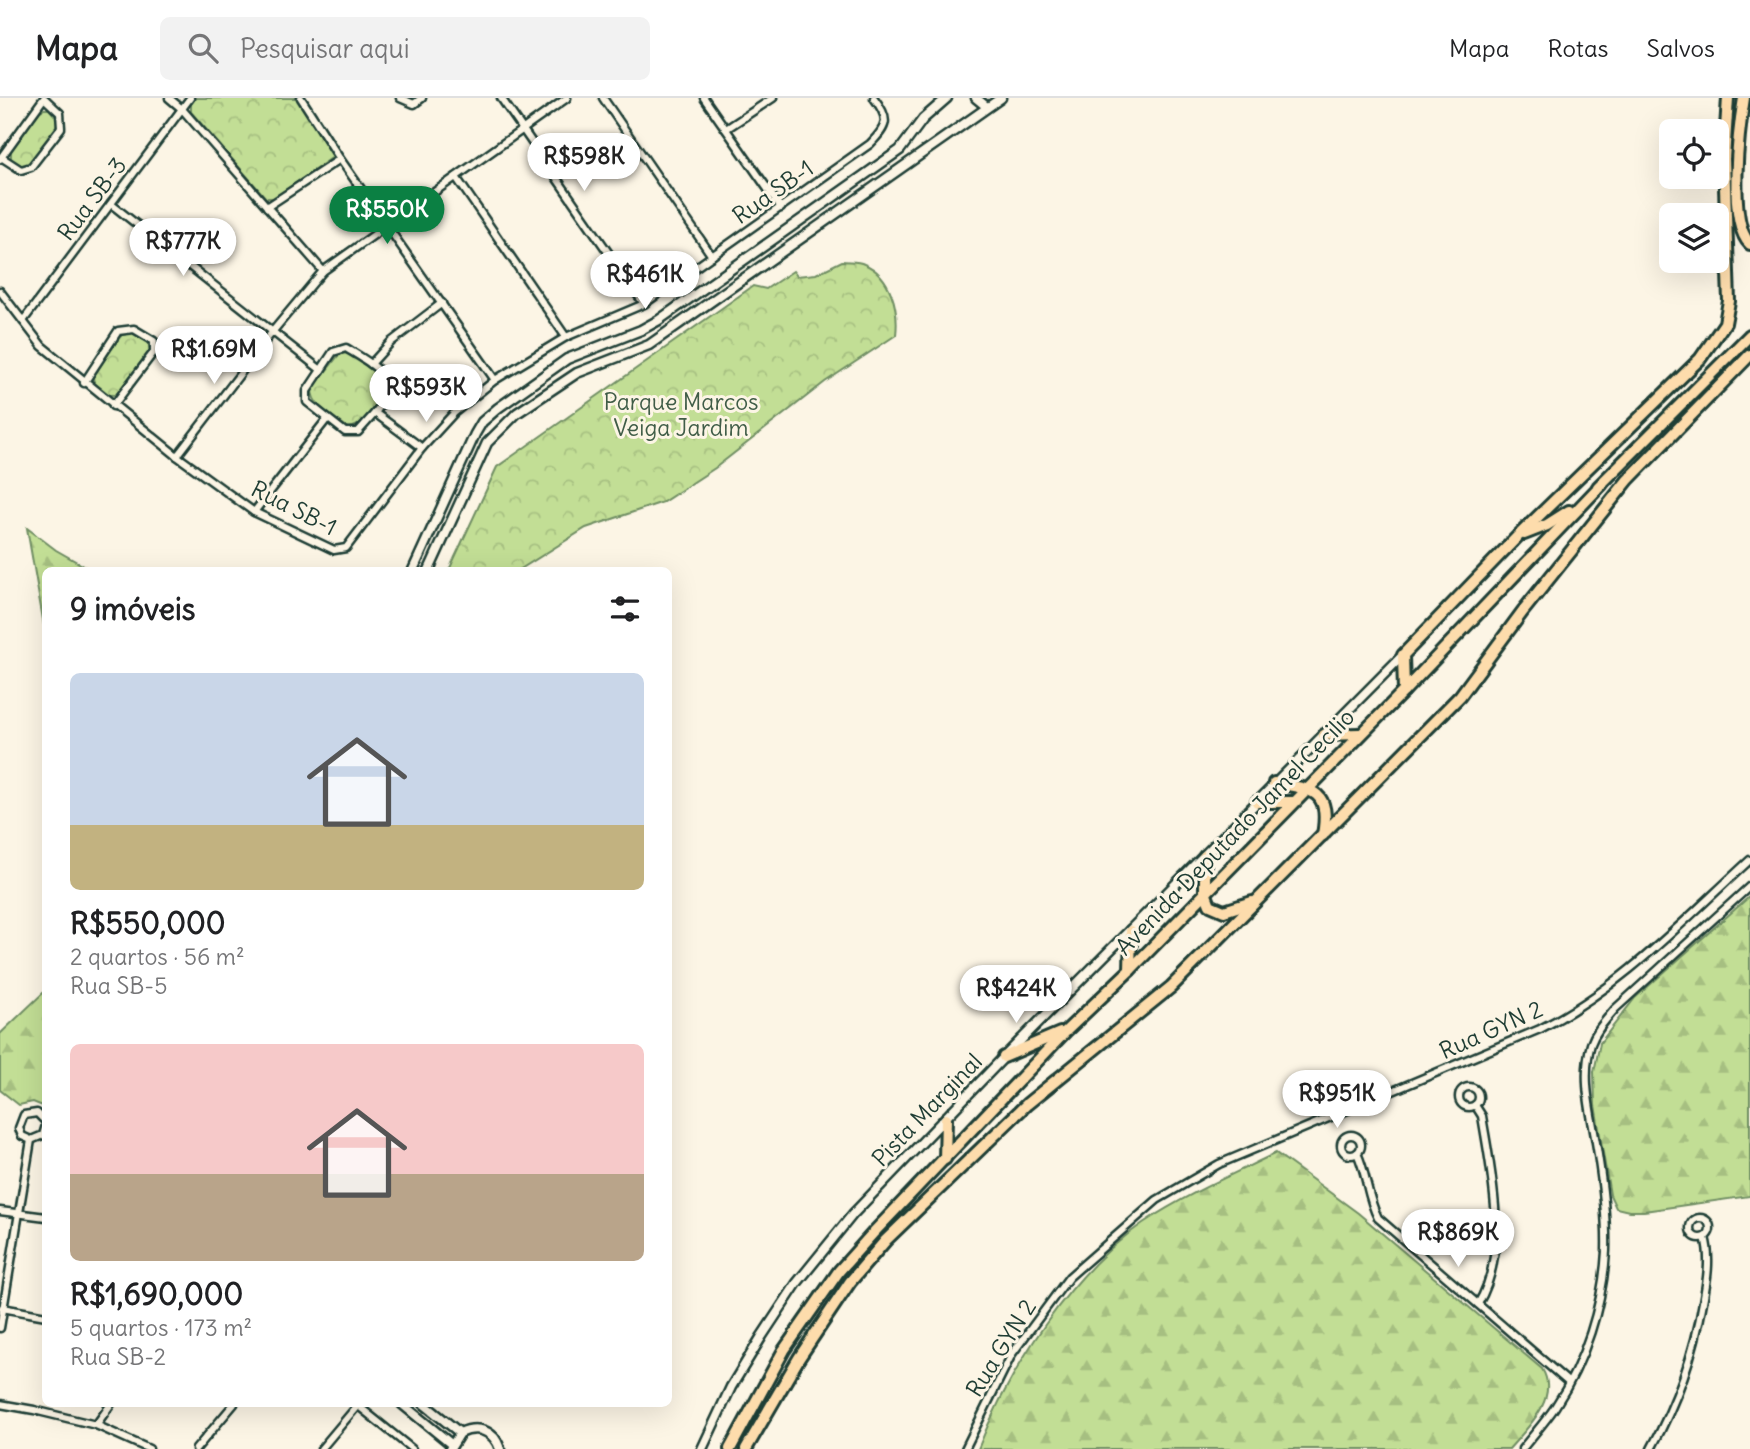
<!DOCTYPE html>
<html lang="pt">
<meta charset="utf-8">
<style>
:root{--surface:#fff;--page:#f2f2f2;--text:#202124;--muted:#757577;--line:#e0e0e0;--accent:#0b8043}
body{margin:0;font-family:Delius,sans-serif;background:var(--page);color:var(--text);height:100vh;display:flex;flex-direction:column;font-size:26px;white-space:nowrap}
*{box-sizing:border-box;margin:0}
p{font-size:23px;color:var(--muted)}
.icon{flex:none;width:38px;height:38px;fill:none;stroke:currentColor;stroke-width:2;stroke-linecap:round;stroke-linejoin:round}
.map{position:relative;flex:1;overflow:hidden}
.sheet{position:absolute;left:42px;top:469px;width:630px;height:840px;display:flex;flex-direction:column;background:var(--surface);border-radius:10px;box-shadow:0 7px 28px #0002}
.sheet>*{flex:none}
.fabs{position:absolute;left:1659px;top:21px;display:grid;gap:14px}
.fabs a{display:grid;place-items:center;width:70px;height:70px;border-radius:10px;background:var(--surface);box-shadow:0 7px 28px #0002;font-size:35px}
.price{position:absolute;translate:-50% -60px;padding:0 16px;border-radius:24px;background:#fff;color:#222;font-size:23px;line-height:46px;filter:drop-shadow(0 2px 4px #0008)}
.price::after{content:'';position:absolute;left:50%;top:42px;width:21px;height:16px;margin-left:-10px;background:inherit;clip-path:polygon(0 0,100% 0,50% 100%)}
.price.on{background:var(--accent);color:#fff}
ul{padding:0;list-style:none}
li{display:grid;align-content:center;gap:14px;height:371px;padding:0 28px}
li span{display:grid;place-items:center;height:217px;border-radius:10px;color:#555}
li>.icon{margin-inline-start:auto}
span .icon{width:126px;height:126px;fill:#fffc;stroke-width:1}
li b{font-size:30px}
h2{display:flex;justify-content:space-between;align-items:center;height:84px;padding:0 28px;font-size:30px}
header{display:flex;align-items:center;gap:42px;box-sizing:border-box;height:98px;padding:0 35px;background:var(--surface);border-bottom:2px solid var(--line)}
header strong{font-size:33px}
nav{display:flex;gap:38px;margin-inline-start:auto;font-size:24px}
.search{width:490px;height:63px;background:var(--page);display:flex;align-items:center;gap:18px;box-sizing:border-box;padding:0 24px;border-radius:10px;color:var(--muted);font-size:26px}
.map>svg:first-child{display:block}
.forest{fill:url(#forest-firs);stroke:#708e64;stroke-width:2}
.park{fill:url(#park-crowns);stroke:#708e64;stroke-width:2}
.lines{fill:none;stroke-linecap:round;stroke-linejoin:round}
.minor-casing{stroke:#1f3d34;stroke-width:11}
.tertiary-casing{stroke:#1f3d34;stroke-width:13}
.trunk-casing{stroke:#1f3d34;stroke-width:16}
.minor{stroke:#fcf5e5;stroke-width:6}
.tertiary{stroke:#fcf5e5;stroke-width:8}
.trunk{stroke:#fddcac;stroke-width:10}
.labels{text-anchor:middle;stroke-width:6;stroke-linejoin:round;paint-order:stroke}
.street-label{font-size:23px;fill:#1f3d34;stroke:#fcf5e5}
.park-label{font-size:23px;fill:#405d47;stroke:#fcf5e5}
</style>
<header>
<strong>Mapa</strong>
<div class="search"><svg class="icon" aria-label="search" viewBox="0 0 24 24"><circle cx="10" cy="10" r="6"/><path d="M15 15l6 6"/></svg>Pesquisar aqui</div>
<nav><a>Mapa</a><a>Rotas</a><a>Salvos</a></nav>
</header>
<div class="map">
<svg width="1750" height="1351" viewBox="0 0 1750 1351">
<defs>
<pattern id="forest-firs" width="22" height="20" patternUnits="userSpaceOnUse" patternTransform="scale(1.75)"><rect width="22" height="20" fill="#c2de95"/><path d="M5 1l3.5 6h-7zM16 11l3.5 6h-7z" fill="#a6bf81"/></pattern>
<pattern id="park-crowns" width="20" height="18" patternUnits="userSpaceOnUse" patternTransform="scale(1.75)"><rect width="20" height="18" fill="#c2de95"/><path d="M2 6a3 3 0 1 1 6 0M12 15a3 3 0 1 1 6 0" fill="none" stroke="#a6bf81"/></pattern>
</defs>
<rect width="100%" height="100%" fill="#fcf5e5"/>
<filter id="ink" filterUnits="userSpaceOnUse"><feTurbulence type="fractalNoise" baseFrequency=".0143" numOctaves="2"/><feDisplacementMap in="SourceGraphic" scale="14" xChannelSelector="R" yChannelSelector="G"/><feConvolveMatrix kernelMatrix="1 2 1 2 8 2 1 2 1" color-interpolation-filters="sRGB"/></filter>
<g filter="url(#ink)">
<g class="forest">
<polygon points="27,430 56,452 91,472 46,472 45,533"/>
<polygon points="1750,798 1750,1098 1644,1113 1629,1113 1616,1110 1610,1097 1595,1007 1594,974 1600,945 1635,900"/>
<polygon points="45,893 45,1009 33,1004 19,1007 0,992 0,936"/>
<path d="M1276,1055L1358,1115L1542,1271C1560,1300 1527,1330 1509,1351H978C1010,1270 1071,1174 1143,1125C1185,1097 1231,1077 1276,1055Z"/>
</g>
<g class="park">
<polygon points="195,0 298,0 333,59 274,100 266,100 191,14 191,6"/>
<polygon points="44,11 49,11 57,20 57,32 29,69 19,70 11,61 11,51 40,13"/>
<path d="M842,163C849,164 858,163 864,166C891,177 899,211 896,237L825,284L715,370L663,404L586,430L519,472H449L497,369L753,188L766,191L793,173L797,178L816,176Z"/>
<path d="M135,234L148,243L150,252L116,297C106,298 93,288 93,279L120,239L124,236Z"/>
<path d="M344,255L351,256L385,283V295C376,307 365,329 348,330C336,320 311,309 312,291L338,258Z"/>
</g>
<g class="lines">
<g class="minor-casing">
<g id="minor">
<polyline points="169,0 182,11 323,173"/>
<polyline points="301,0 340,61 495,282"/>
<polyline points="400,0 414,6 422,0"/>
<polyline points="501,0 644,206"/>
<polyline points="603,0 712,158"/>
<polyline points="704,0 781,110"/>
<polyline points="726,31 773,0"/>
<polyline points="0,61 44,0 60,15 61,30 31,69 21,72 1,59"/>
<polyline points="456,79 566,239"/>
<polyline points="111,106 321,272"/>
<polyline points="267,109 340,61"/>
<path d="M0,193L42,248L177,358L254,414L334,452L346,450L422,350L454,315L495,282L566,239L644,206L870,46C888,28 890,21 874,0"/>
<polyline points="23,223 190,0"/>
<path d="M346,250C362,260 388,273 391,293L375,315L358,334H345L307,304V293L333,254Z"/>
<polyline points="371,266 391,244 442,205"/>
<polyline points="84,285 118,233 134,231 154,243 154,254 113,308"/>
<polyline points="375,315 422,350"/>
<polyline points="177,358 273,233 323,173 567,0"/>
<polyline points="254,414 327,321"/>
<circle cx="1469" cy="999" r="10"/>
<path d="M1475,1007L1482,1018C1491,1074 1510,1154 1478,1206"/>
<polyline points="46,1024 37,1015 24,1017 19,1030 22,1038 31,1042 43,1037 46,1027"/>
<circle cx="1351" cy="1047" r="10"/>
<path d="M1357,1055C1367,1076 1367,1099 1378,1120L1568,1284"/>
<polyline points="0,1113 46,1119"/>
<circle cx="1700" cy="1130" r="10"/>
<polyline points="2,1210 46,1218"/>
<polyline points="0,1230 31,1042"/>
<polyline points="0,1306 34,1312 96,1327 149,1351"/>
<polyline points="356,1306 412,1351"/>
<polyline points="96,1327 111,1306"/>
<polyline points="196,1351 234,1306"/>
<polyline points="321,1351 358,1307"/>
<path d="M965,1351L1012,1256L1069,1179L1157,1102L1219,1066L1540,931C1621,890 1683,823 1750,762"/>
<path d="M1522,1351C1533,1337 1545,1324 1555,1309C1585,1264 1603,1207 1606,1153C1607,1122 1603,1089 1598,1057C1593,1021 1580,983 1591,946C1596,932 1606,922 1615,911L1750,788"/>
<path d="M1651,1351C1677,1304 1694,1257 1703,1204C1707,1183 1711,1160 1705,1139"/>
</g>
</g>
<g class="tertiary-casing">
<g id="tertiary">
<polyline points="976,0 987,9"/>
<polyline points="413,472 475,336 482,324 498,310 567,261 641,232 659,222 900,52 923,21 947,0"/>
<polyline points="429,472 487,345 517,315 577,275 649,247 1001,0"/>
<polyline points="402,1306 451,1346"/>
<polyline points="424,1306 460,1335"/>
<path d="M450,1351L460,1335C477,1327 494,1332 500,1351"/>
<polyline points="702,1351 731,1289 762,1238 797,1185 853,1116 1004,959 1403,557"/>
</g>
</g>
<g class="trunk-casing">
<g id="trunk">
<path d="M1744,0C1739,30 1727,124 1750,146"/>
<polyline points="1598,389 1750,237"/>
<polyline points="1524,436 1547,427 1569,413"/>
<polyline points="1404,593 1403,557 1518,438 1700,261 1725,225 1729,203 1724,61 1728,0"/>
<polyline points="1324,637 1359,636"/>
<path d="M1274,685C1313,691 1331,692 1323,737"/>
<polyline points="1257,704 1293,704"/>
<polyline points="1205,758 1205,794 1210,807 1224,813 1252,804"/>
<polyline points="1130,872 1131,833"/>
<polyline points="1004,959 1060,935"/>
<polyline points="945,1061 946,1021"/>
<polyline points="730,1351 784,1252 839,1173 874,1134 1066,933 1130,872 1404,593 1602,386"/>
<polyline points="746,1351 799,1260 850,1184 886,1142 1027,1006 1171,889 1460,598 1523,513 1628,382 1750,257"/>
</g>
</g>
<use href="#minor" class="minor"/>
<use href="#tertiary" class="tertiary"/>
<use href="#trunk" class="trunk"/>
</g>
</g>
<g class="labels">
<g class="street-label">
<text transform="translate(773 94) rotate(-35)" y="8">Rua SB-1</text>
<text transform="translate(92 101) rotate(-53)" y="8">Rua SB-3</text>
<text transform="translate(294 410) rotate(27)" y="8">Rua SB-1</text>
<text transform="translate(1235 734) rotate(-46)" y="8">Avenida Deputado Jamel Cecilio</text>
<text transform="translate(1491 932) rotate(-24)" y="8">Rua GYN 2</text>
<text transform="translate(927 1012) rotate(-46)" y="8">Pista Marginal</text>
<text transform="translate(1001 1250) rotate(-58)" y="8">Rua GYN 2</text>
</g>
<g class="park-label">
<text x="681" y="312">Parque Marcos<tspan x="681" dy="26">Veiga Jardim</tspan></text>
</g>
</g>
</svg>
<div class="fabs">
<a><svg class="icon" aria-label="locate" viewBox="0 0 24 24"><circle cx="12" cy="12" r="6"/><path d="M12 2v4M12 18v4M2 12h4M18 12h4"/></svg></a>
<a><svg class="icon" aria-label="layers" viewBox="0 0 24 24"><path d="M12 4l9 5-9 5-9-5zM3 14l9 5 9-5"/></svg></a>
</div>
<b class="price" style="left:584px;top:95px">R$598K</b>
<b class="price on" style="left:387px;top:148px">R$550K</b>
<b class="price" style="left:183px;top:180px">R$777K</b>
<b class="price" style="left:645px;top:213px">R$461K</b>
<b class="price" style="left:214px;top:288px">R$1.69M</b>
<b class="price" style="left:426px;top:326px">R$593K</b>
<b class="price" style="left:1016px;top:927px">R$424K</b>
<b class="price" style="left:1337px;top:1032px">R$951K</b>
<b class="price" style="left:1458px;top:1171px">R$869K</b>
<section class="sheet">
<h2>9 imóveis<svg class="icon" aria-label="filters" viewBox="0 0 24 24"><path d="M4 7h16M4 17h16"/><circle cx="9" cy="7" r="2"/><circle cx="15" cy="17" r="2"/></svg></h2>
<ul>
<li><span style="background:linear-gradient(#c9d6e8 70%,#c2b280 0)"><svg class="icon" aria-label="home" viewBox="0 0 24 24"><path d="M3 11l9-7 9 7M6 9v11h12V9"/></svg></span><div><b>R$550,000</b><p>2 quartos · 56 m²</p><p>Rua SB-5</p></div></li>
<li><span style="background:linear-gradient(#f6c9c9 60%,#b9a48a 0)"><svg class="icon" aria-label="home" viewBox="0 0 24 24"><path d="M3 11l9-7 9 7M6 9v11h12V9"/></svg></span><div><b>R$1,690,000</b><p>5 quartos · 173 m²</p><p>Rua SB-2</p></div></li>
</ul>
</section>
</div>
